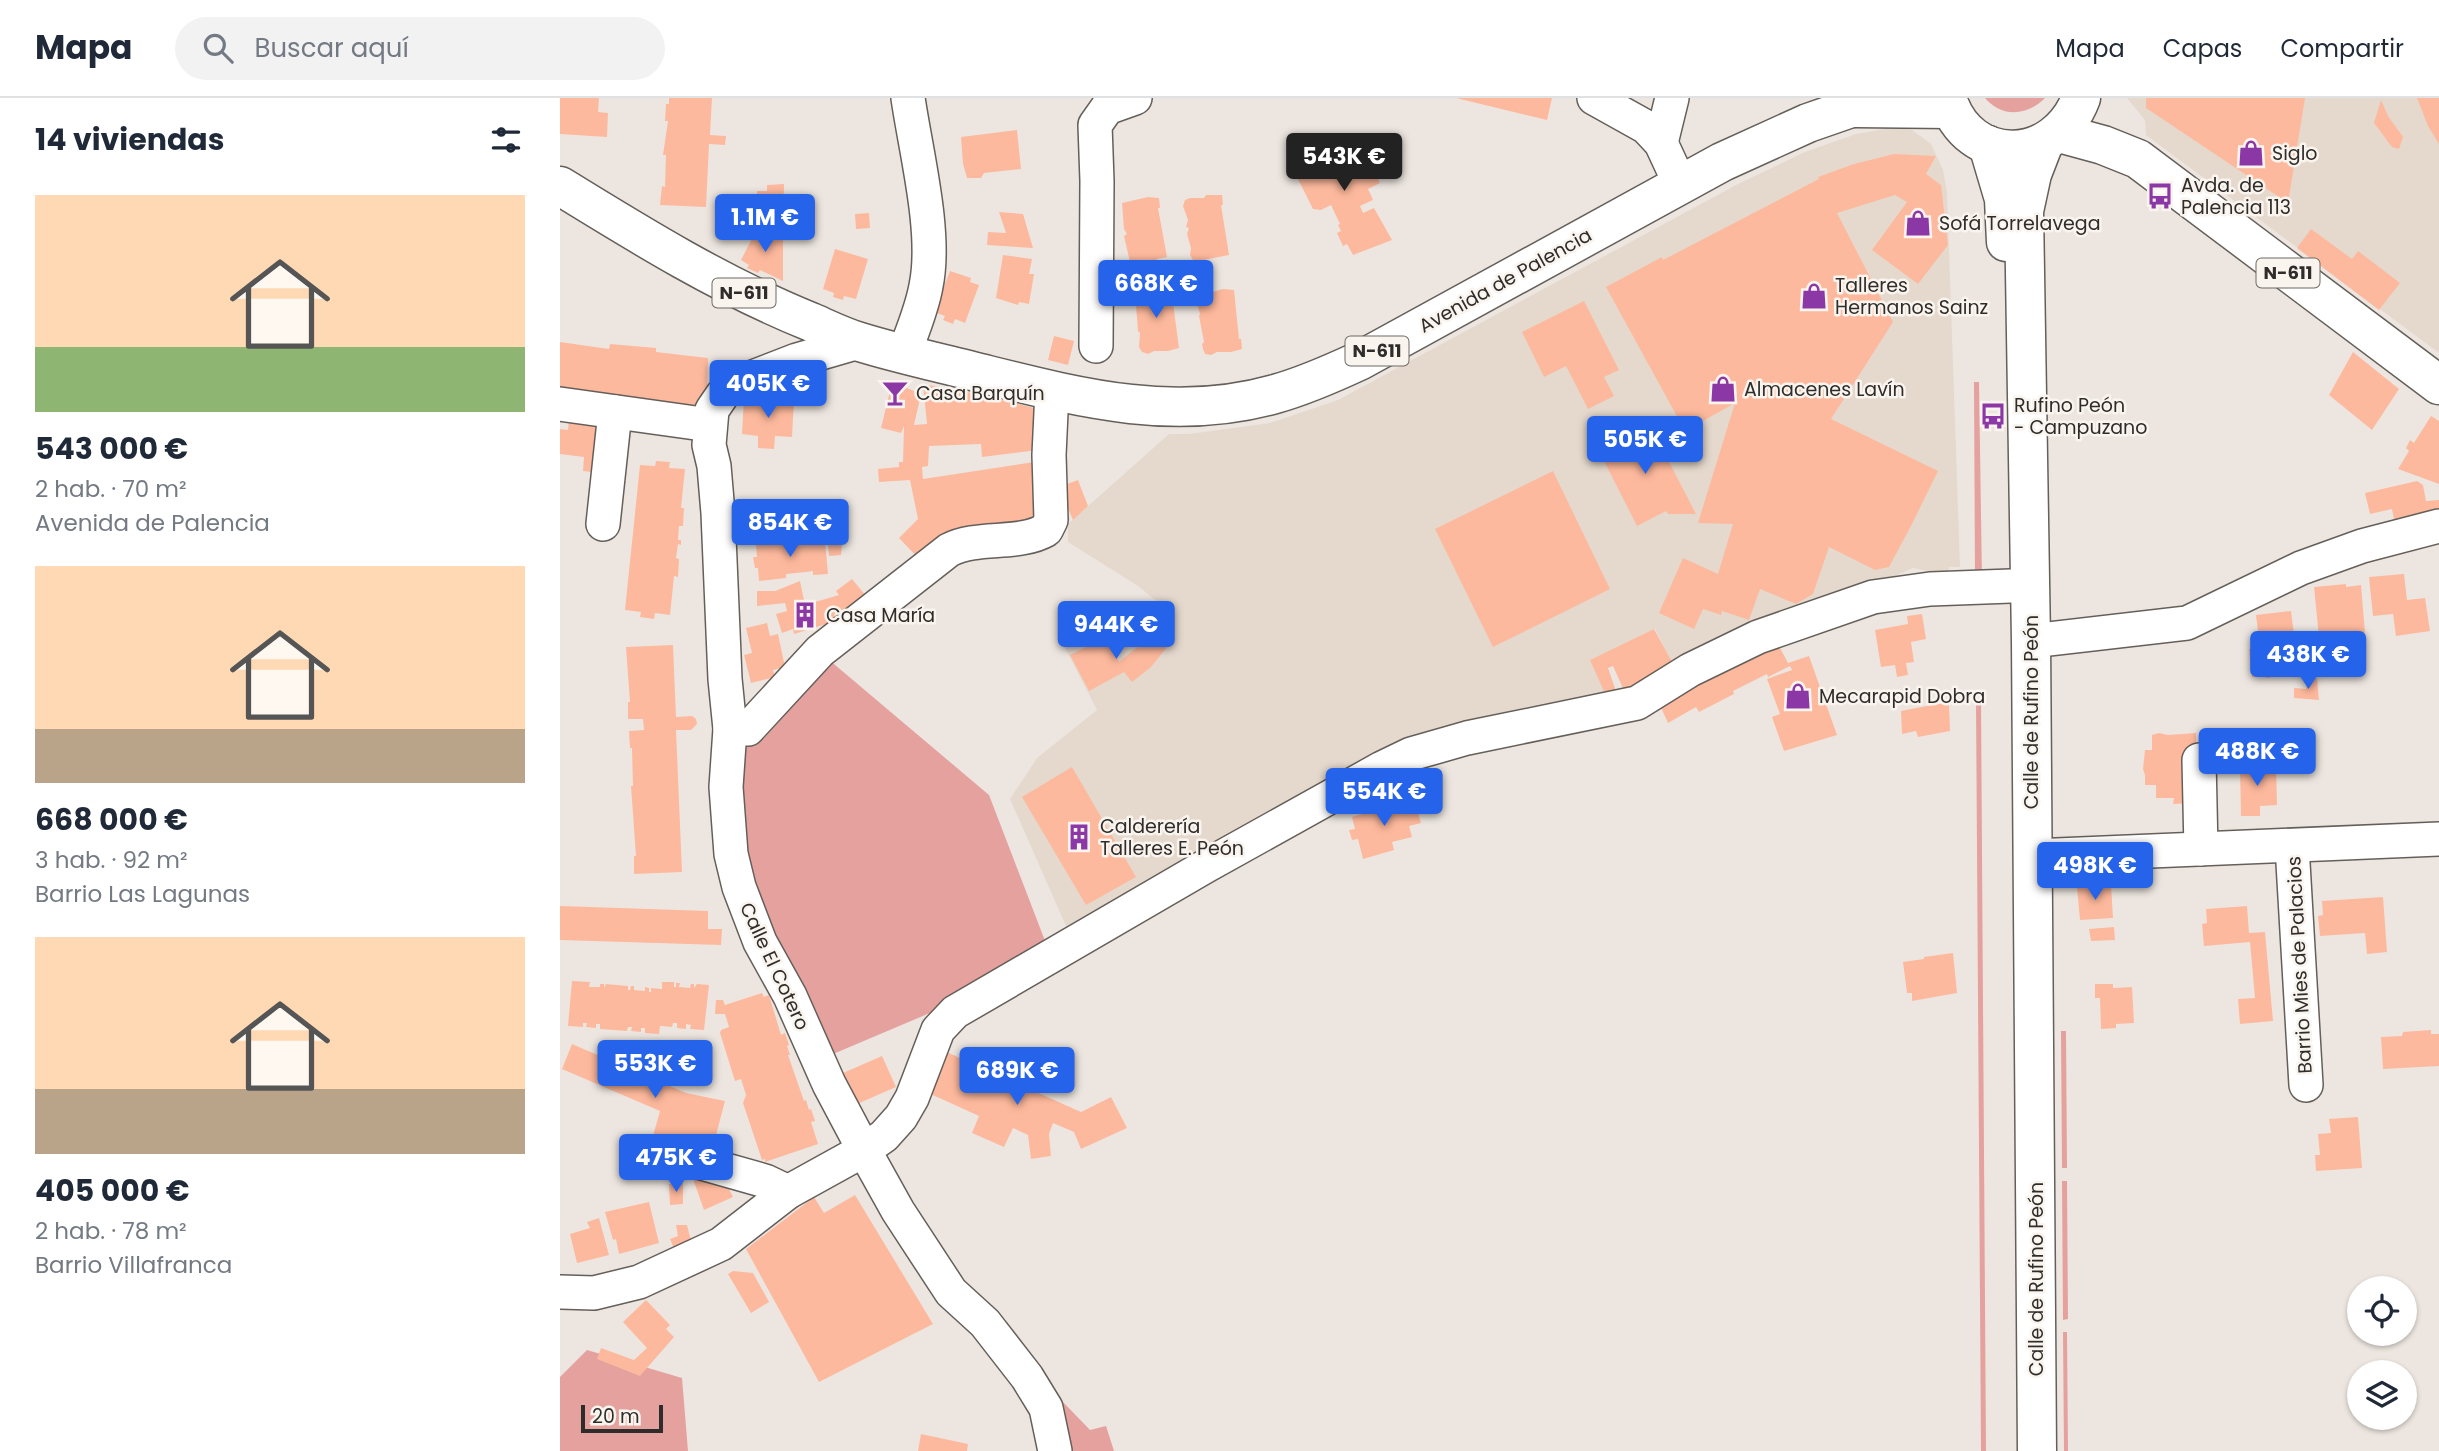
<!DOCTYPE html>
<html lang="es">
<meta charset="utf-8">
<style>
:root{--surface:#fff;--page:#f2f2f3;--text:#1f2937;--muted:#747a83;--line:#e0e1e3;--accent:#2563eb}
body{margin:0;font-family:Poppins,sans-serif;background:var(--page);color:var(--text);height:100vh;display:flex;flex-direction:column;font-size:26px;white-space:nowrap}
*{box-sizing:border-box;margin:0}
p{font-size:23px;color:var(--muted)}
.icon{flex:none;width:38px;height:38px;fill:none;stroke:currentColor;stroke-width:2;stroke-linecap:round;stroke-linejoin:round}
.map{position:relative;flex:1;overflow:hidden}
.sheet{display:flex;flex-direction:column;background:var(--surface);width:560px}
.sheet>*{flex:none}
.buttons{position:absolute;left:1787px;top:1178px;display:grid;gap:14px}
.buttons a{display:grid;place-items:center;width:70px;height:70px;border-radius:50%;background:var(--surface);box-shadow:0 2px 5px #0004;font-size:35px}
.scale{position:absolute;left:21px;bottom:18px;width:82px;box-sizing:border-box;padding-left:7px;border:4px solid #2f2d2b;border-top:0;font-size:19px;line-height:24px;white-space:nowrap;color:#2f2d2b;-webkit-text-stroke:5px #faf4ee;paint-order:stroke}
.price{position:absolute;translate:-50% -60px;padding:0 16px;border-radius:7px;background:var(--accent);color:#fff;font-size:23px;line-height:46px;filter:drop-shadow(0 2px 4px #0008)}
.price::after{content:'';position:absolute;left:50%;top:42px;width:21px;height:16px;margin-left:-10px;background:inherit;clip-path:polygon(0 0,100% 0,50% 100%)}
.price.active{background:#222;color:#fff}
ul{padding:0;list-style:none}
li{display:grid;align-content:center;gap:14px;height:371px;padding:0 35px}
li span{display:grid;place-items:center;height:217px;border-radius:0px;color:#555}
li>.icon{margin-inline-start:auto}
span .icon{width:126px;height:126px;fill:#fffc;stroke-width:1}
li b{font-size:30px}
h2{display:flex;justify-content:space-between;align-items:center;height:84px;padding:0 35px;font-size:30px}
header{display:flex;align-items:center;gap:42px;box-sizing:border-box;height:98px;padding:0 35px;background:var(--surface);border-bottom:2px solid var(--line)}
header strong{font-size:33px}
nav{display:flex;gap:38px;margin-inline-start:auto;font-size:24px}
.search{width:490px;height:63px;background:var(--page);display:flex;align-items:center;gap:18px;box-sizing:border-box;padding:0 24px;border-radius:38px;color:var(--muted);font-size:26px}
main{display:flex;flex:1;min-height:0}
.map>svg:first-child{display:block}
.built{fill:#e5d9cd}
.green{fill:#e5a19e}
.building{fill:#fdb99d}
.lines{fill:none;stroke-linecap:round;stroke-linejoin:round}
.minor-casing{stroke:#655f5a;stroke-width:36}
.major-casing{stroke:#655f5a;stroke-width:41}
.highway-casing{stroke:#655f5a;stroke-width:41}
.minor{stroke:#fff;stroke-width:33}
.major{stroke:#fff;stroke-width:38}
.highway{stroke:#fff;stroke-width:38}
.labels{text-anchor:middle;stroke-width:5;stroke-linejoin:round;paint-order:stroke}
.shield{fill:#faf4ee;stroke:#6c6966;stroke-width:2}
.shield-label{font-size:18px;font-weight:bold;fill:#2f2d2b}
.poi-label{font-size:19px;fill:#2f2d2b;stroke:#faf4ee;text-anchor:start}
.street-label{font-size:19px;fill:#2f2d2b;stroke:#faf4ee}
</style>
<header>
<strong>Mapa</strong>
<div class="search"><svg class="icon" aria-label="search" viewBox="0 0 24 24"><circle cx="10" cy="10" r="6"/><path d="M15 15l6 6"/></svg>Buscar aquí</div>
<nav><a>Mapa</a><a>Capas</a><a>Compartir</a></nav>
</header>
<main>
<section class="sheet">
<h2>14 viviendas<svg class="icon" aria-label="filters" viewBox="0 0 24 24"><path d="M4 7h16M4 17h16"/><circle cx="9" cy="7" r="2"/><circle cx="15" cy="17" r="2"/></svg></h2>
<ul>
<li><span style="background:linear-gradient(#ffd9b3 70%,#8fb573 0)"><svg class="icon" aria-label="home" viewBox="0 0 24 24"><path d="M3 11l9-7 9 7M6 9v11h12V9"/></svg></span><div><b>543 000 €</b><p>2 hab. · 70 m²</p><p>Avenida de Palencia</p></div></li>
<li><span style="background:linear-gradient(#ffd9b3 75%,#b9a48a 0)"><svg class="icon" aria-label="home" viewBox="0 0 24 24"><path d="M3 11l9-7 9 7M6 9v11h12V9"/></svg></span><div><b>668 000 €</b><p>3 hab. · 92 m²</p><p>Barrio Las Lagunas</p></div></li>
<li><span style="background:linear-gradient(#ffd9b3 70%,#b9a48a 0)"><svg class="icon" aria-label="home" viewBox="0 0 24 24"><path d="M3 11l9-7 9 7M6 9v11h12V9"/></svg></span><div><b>405 000 €</b><p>2 hab. · 78 m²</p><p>Barrio Villafranca</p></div></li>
</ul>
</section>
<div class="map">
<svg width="1879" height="1353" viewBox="0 0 1879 1353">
<rect width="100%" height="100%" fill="#ede6e0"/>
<g class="built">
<polygon points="1567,0 1879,0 1879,255 1586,37 1585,22"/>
<polygon points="1335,29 1352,32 1371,46 1383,72 1387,94 1400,469 1389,469 1388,475 1377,475 1353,470 1116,573 1095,531 1092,532 1031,562 1047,600 841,647 510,837 450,701 477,660 537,612 504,548 593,526 611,536 612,522 606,511 578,488 508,444 508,426 609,336 629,336 710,325 778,302 1178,86 1245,54 1296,36"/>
</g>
<g class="green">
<path d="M1425,0H1485C1467,18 1442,20 1425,0Z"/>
<polygon points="1414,284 1419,284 1422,482 1415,482"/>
<polygon points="268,561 429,697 487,848 377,912 266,959 199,820 179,723 185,643"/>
<polygon points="1416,603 1421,603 1426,1353 1421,1353"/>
<polygon points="1501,933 1506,933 1507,1070 1502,1070"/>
<polygon points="1502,1083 1507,1083 1508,1221 1503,1222"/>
<polygon points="1503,1234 1507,1234 1508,1353 1504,1353"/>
<polygon points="27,1252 122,1280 128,1353 0,1353 0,1279"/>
<polygon points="502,1303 530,1332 546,1328 554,1353 504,1353"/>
</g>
<g class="building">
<polygon points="0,0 39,0 38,14 48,15 47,39 0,36"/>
<polygon points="109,0 152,0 150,37 166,38 165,47 149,46 146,109 100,107 102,88 105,89 106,57 103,57 108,23 105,23 106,6 109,6"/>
<polygon points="896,0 992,0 987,22"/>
<polygon points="1586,0 1745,0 1728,105 1586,10"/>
<polygon points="1857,0 1879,0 1879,46 1868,28"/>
<polygon points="1821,2 1828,18 1843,39 1839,51 1832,49 1814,25"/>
<polygon points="457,32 461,71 424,75 421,80 407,80 403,66 401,39"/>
<polygon points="779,42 782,48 788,45 789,48 792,47 797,56 805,52 820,85 808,91 813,102 800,108 803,115 814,110 832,142 793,157 787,146 783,148 777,135 781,133 778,127 780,126 771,107 761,112 753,111 734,73 734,67 738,61"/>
<polygon points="1334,56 1376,58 1366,76 1381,87 1388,147 1358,186 1312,152 1347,104 1335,97 1277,115 1333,224 1271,321 1378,373 1352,426 1329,469 1315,472 1269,449 1253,496 1236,506 1200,491 1189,522 1162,513 1161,517 1143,511 1134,531 1099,515 1123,460 1158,476 1173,426 1138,425 1175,305 1125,333 1046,189 1102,159 1103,162 1259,81 1258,79 1294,66"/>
<polygon points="224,86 223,127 207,128 207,111 197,111 197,93 207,93 207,87"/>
<polygon points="646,97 662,97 663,107 661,107 669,157 638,163 633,162 630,157 631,150 627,136 629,130 626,129 628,122 623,108 625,102 630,100 644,100"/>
<polygon points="588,99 599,100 600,110 598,110 607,159 597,161 596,163 570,164 564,138 567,136 564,131 562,105"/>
<polygon points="439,114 463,116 473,150 427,147 428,134 446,135"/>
<polygon points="309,115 310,130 296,131 295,116"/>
<polygon points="198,129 223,142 223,183 200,172 198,175 187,170 189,167 181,162"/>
<polygon points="1751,131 1792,161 1798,153 1840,185 1819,212 1737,150"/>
<polygon points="275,151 308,161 296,201 284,198 283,202 273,199 274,195 263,191"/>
<polygon points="443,157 472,161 469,176 474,176 469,206 459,204 458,207 436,200"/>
<polygon points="390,173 411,180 410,184 419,187 405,225 395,221 393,226 383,222 385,218 374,214"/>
<polygon points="595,190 611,190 619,250 608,253 594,253 588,256 582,254 579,249 580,235 578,233 576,207 573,201 574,195 579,192 586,193"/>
<polygon points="663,191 674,192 679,241 681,241 682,251 671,254 657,254 651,257 645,256 643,251 642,246 644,244 639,218 640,216 636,202 638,196 643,194 649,195"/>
<polygon points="1024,203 1059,272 1044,279 1054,298 1028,311 1006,268 984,279 962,234"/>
<polygon points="494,238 514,243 508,267 488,262"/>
<polygon points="0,244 49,251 50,246 96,250 96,254 148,260 147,289 149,289 145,314 0,292"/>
<polygon points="1793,254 1839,291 1812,332 1769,297"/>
<polygon points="363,286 418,296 482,312 478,352 422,359 421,346 369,348 368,368 362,369 363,381 474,364 484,421 361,463 339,440 358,421 350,382 319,384 318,371 339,369 339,364 343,364 344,328 341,335 321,330 331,289 341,291 342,288 361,296 354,327 367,326"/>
<polygon points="184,300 234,302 232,339 215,338 214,351 198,350 198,338 182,336"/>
<polygon points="1871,318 1879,323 1879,386 1838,371 1849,353 1846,350 1850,342 1854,345"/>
<polygon points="9,321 41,324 32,374 23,373 24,359 0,356 0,331 8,332"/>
<polygon points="1089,325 1136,416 1108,416 1106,413 1077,428 1038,351"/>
<polygon points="96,363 110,364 109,370 125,371 121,410 124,410 123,428 119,428 118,442 121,442 121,447 118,446 116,460 119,461 118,479 114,478 110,517 95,515 94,521 80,519 81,514 65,512 80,367 95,368"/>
<polygon points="993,373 1050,491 933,549 875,431"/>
<polygon points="518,382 528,408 513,422 499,389"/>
<polygon points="1857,383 1863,387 1866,403 1879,402 1879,418 1835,427 1832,411 1810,416 1805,395"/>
<polygon points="283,435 281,457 269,458 267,437"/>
<polygon points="235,438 236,445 265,443 268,476 253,477 253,473 246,474 226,476 226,480 199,483 198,470 195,470 193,459 197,459 196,446 223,443 222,439"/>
<polygon points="1844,476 1847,502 1865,500 1870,533 1836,538 1833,516 1813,518 1809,479"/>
<polygon points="292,481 312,505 291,521 284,513 274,516 276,523 234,536 233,531 222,535 216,516 227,513 225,505 197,508 197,493 215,493 240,483 245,507 279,497 276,493"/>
<polygon points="1786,486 1786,489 1801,487 1805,535 1759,539 1754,489"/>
<polygon points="1731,513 1739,576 1706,580 1706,578 1692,579 1689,551 1700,550 1696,517"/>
<polygon points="1362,516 1366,541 1351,544 1354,564 1346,565 1348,577 1337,579 1335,567 1321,569 1315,532 1348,526 1347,518"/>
<polygon points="207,525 210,538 218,536 225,569 213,572 215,579 191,585 184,557 192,555 186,530"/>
<polygon points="1094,531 1112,564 1087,578 1093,586 1066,597 1053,568 1048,570 1058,599 1047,600 1030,562"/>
<polygon points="596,534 607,549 591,569 572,584 564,574 529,593 510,557 546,539 559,564"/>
<polygon points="1216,542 1228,565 1249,558 1277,637 1224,653 1212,619 1220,616 1207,581 1232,572 1230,568 1208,579 1207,576 1173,593 1174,596 1139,614 1136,609 1108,625 1099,605"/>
<polygon points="113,547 116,619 132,618 136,621 137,626 131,632 116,632 122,774 74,776 74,758 76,758 71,688 73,688 72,650 70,650 69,633 84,632 83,621 68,621 68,604 70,604 66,549"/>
<polygon points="1746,580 1757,581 1759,602 1734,600 1734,590 1746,591"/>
<polygon points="1377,606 1389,606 1390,633 1358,639 1356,633 1342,636 1341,613"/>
<polygon points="1599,635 1608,637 1636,635 1636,705 1613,706 1614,700 1596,700 1596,687 1585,687 1585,677 1583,671 1585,652 1592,652 1592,637"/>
<polygon points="1680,667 1716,667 1717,707 1700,708 1700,718 1681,718"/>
<polygon points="512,669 576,779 526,807 462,699"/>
<polygon points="854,701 861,725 849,728 852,739 832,744 834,752 803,761 798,741 792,742 789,732 795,731 792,719"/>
<polygon points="1551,787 1553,820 1520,822 1517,789"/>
<polygon points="1823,799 1827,854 1807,856 1805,835 1760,838 1758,818 1763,817 1762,803"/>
<polygon points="0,808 148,813 148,831 162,831 161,847 0,842"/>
<polygon points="1687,808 1689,835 1705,834 1713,923 1680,926 1678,901 1695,900 1690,844 1644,848 1642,826 1647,825 1646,811"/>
<polygon points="1554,829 1555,842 1531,843 1529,831"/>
<polygon points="1393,855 1397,895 1352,903 1352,895 1347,895 1343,864 1364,861 1364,859"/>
<polygon points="12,883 30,884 29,889 40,889 40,886 44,886 44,890 46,886 68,888 68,892 70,892 71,888 74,888 74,892 85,893 85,889 89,890 89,894 91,894 91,890 102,891 102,884 114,884 114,889 116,889 116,885 120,885 119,889 130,890 131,886 134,886 134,890 137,886 149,887 144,932 130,931 131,927 126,926 126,931 117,930 117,925 113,925 112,929 100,928 99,936 85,935 85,930 81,930 81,934 71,933 72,929 68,929 67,933 40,931 40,926 36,926 36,930 26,929 27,925 23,925 23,929 8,928"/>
<polygon points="1535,886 1553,886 1553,890 1572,889 1574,925 1556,926 1556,930 1541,931 1540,900 1535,900"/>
<polygon points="202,895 204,899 209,897 221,937 225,935 229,947 227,948 230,957 228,957 244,1003 246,1002 249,1012 251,1011 255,1023 251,1024 258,1046 205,1064 205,1061 202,1062 183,1005 186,997 181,981 175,983 160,935 161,932 169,929 165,916 155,916 156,902 163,902 165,907"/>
<polygon points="1871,932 1871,936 1879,936 1879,968 1823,971 1821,939 1842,938 1843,934"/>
<polygon points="12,946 126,995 165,1003 151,1056 108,1046 109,1042 93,1038 100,1013 2,971"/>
<polygon points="382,952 521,1014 551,999 567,1030 521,1051 514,1034 493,1025 489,1036 491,1058 471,1061 468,1037 453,1030 444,1049 412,1035 419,1018 364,993"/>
<polygon points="322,958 336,989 297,1006 283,975"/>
<polygon points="1798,1019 1802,1070 1756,1073 1755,1057 1760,1057 1758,1036 1771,1035 1769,1021"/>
<polygon points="150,1072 154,1086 165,1083 173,1099 144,1112 132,1078"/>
<polygon points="123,1085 123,1106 110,1107 109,1086"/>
<polygon points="295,1097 373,1226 259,1284 186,1151 254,1099 264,1115"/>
<polygon points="89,1104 99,1145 59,1156 56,1141 53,1142 45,1114"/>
<polygon points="39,1120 49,1157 17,1165 10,1136 30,1130 27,1124"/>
<polygon points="116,1127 127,1127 132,1147 115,1153 110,1141 118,1138"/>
<polygon points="173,1173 193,1175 209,1204 191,1215 168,1176"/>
<polygon points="86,1202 110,1227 106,1231 114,1239 80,1278 37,1261 41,1250 74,1262 87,1250 63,1224"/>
<polygon points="361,1336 408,1346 407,1353 358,1353"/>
</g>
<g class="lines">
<g class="minor-casing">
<g id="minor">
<polyline points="1034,0 1086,29 1101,45 1120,86"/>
<polyline points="1101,45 1112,0"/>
<polyline points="299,244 237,262 175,286 163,296 152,312 149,347 154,368 158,415 165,581 170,631 166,689 171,756 179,789 200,844 230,898 269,986 304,1052 338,1113 391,1194 425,1225 467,1279 486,1310 495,1353"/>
<polyline points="536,248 537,83 535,27 547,10 575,0"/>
<path d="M344,256C352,234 362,211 366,188C377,135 356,55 348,0"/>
<polyline points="0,306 150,327"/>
<polyline points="43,426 55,314"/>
<polyline points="1471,543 1627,525 1741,470 1802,448 1879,428"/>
<path d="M170,631H188L260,553L389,452C418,437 458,448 486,432L491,422L489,357L492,293"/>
<polyline points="1639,662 1641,751"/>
<polyline points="1732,748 1746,987"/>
<polyline points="1472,758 1879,741"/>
<polyline points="138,1064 205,1083 228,1094"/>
<polyline points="0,1194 34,1195 79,1184 161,1146 228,1094 304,1052 324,1038 341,1019 352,1000 378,932 395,914 646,768 822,670 851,656 907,640 1077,605 1130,572 1198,539 1313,499 1370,491 1451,488"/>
</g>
</g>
<g class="major-casing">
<g id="major">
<polyline points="1428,47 1444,101 1446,144"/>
<polyline points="1477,1353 1471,543 1464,113 1472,76 1484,45"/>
</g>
</g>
<g class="highway-casing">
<g id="highway">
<path d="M1387,0C1409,70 1495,68 1521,0"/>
<polyline points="1295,10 1391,11"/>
<polyline points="1499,35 1543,47 1578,61 1879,287"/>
<path d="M0,88C81,138 162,188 251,224C267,231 283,239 300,244C342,257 386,266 428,277C524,301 617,324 715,296C744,288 771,276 799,263L1162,64L1248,25L1320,0"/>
</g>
</g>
<use href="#minor" class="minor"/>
<use href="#major" class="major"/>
<use href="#highway" class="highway"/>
</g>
<defs>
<g id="shop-bare" transform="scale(2.1)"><path d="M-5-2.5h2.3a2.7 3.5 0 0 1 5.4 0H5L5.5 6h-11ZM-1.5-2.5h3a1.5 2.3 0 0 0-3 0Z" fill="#8b37a5" stroke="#faf4ee" stroke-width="2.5" paint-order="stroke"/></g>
<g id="bus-bare" transform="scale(2.1)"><path d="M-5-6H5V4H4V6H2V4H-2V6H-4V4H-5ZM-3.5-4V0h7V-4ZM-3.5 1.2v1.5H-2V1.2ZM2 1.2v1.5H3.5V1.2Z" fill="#8b37a5" stroke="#faf4ee" stroke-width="2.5" paint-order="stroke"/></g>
<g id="bar-bare" transform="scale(2.1)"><path d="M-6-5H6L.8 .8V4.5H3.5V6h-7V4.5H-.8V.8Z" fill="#8b37a5" stroke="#faf4ee" stroke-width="2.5" paint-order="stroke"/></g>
<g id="building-bare" transform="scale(2.1)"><path d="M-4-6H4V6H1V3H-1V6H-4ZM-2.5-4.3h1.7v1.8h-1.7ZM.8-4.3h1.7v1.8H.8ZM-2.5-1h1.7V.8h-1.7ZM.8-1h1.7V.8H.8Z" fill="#8b37a5" stroke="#faf4ee" stroke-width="2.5" paint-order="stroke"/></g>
</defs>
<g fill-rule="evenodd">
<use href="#shop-bare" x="1691" y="55"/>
<use href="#bus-bare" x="1600" y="98"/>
<use href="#shop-bare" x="1358" y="125"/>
<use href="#shop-bare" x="1254" y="198"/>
<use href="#shop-bare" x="1163" y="291"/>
<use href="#bar-bare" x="335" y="295"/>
<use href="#bus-bare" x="1433" y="318"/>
<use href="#building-bare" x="245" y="517"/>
<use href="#shop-bare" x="1238" y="598"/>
<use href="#building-bare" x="519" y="739"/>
</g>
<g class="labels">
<g class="shield">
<rect x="1696.5" y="160.5" width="63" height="29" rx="5"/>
<rect x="152.5" y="180.5" width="63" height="29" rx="5"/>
<rect x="785.5" y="238.5" width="63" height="29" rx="5"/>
</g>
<g class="shield-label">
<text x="1728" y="181">N-611</text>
<text x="184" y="201">N-611</text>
<text x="817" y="259">N-611</text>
</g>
<g class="poi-label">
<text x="1712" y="62">Siglo</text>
<text x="1621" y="94">Avda. de<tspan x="1621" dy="22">Palencia 113</tspan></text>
<text x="1379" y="132">Sofá Torrelavega</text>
<text x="1275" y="194">Talleres<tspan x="1275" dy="22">Hermanos Sainz</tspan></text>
<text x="1184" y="298">Almacenes Lavín</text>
<text x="356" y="302">Casa Barquín</text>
<text x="1454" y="314">Rufino Peón<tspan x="1454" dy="22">- Campuzano</tspan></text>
<text x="266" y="524">Casa María</text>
<text x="1259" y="605">Mecarapid Dobra</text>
<text x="540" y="735">Calderería<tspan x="540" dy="22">Talleres E. Peón</tspan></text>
</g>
<g class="street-label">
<text transform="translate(945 182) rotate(-29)" y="7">Avenida de Palencia</text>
<text transform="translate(1471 614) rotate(-90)" y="7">Calle de Rufino Peón</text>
<text transform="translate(1739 867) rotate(-93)" y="7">Barrio Mies de Palacios</text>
<text transform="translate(215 868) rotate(65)" y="7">Calle El Cotero</text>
<text transform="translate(1476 1181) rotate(-90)" y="7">Calle de Rufino Peón</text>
</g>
</g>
</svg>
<div class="buttons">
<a><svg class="icon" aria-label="locate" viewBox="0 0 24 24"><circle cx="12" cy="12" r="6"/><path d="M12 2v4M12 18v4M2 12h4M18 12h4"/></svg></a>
<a><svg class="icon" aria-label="layers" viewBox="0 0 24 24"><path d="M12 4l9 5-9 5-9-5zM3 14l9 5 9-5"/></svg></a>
</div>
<div class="scale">20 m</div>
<b class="price active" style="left:784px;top:95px">543K €</b>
<b class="price" style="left:205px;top:156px">1.1M €</b>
<b class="price" style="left:596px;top:222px">668K €</b>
<b class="price" style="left:208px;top:322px">405K €</b>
<b class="price" style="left:1085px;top:378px">505K €</b>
<b class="price" style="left:230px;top:461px">854K €</b>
<b class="price" style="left:556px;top:563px">944K €</b>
<b class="price" style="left:1748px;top:593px">438K €</b>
<b class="price" style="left:1697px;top:690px">488K €</b>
<b class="price" style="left:824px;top:730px">554K €</b>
<b class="price" style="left:1535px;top:804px">498K €</b>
<b class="price" style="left:95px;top:1002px">553K €</b>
<b class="price" style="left:457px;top:1009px">689K €</b>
<b class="price" style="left:116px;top:1096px">475K €</b>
</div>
</main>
